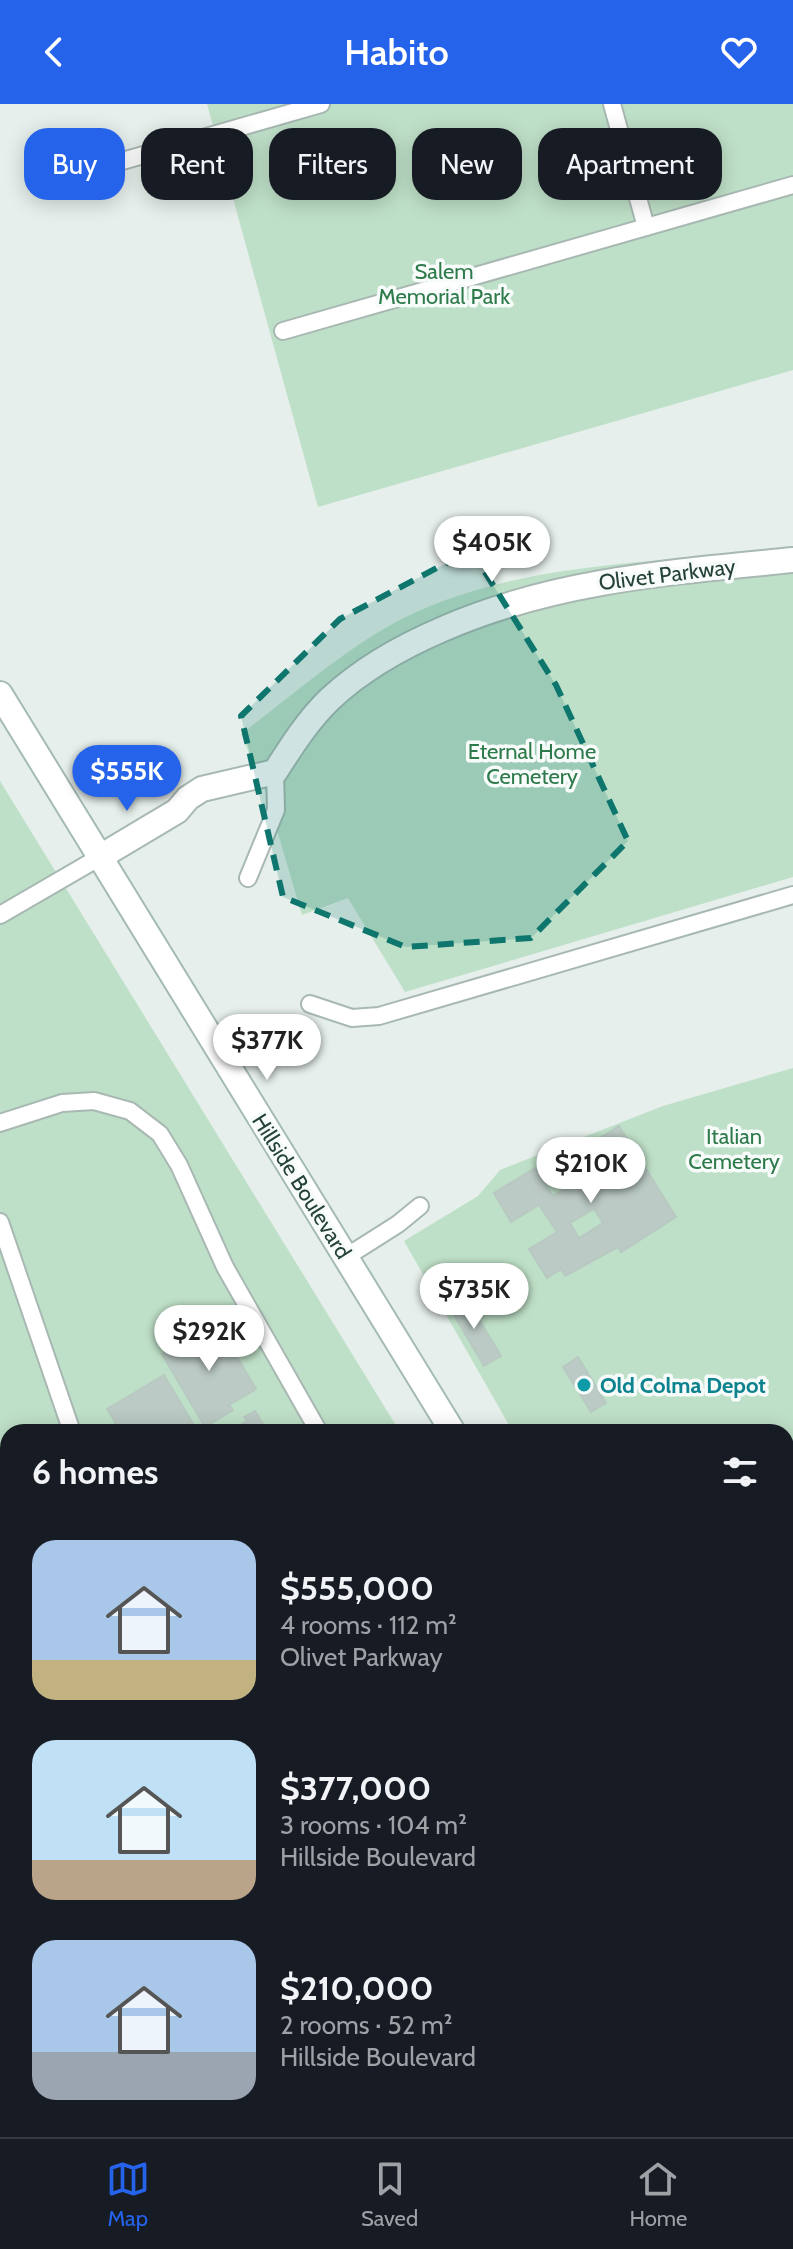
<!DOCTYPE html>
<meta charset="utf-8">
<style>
:root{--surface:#171b24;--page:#20242c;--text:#f1f3f6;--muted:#9ea1a6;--line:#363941;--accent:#2563eb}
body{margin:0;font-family:Cabin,sans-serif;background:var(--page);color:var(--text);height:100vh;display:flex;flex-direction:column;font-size:30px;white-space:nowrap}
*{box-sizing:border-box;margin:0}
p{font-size:26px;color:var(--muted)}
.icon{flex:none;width:44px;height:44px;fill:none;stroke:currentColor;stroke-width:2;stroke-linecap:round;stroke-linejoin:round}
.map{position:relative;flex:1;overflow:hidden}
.side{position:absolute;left:0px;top:1320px;width:794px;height:714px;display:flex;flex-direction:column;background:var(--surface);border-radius:24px 24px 0 0;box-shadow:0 4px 20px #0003}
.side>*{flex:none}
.hud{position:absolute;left:24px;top:24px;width:746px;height:72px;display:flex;gap:16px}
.price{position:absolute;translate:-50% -68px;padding:0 18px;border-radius:28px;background:#fff;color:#222;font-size:26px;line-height:52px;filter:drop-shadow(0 2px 4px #0008)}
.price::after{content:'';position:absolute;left:50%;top:48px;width:24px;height:18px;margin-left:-12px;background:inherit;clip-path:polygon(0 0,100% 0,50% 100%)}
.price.selected{background:var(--accent);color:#fff}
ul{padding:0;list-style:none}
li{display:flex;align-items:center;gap:24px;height:200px;padding:0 32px}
li span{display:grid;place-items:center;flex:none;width:224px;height:160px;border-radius:24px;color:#555}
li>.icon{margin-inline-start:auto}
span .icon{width:96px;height:96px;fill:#fffc;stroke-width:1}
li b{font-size:34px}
h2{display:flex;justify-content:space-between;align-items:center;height:96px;padding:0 32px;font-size:34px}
.pill{padding:0 28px;border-radius:24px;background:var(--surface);box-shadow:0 4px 20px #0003;font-size:28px;line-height:72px}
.pill.selected{background:var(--accent);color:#fff}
header{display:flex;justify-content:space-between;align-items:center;height:104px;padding:0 32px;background:var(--accent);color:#fff;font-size:36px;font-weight:600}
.menu{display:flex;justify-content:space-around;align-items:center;height:112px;border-top:2px solid var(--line);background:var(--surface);font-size:22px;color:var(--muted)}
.menu a{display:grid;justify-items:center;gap:4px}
.menu .selected{color:var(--accent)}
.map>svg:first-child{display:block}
.green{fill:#bfe0c8}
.building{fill:#bbcac4;stroke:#b8c9c2;stroke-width:2;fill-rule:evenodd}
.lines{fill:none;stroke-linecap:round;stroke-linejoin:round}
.service-casing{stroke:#a8b8b2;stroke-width:20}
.minor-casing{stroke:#a8b8b2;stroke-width:28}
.secondary-casing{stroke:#a4bbb3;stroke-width:28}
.service{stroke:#fff;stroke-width:16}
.minor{stroke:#fff;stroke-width:24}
.secondary{stroke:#fff;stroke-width:24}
.marked{fill:#0f766e;fill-opacity:0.2;stroke:#0f766e;stroke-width:6;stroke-dasharray:16 10;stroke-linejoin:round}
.culture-dot{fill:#0f9aa8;stroke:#f7fbf9;stroke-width:3}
.labels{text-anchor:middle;stroke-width:7;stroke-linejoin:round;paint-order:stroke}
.park-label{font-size:22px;fill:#2d7a4b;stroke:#f7fbf9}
.street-label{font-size:22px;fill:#24423a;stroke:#f7fbf9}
.culture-label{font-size:22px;font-weight:bold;fill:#0d838f;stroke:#f7fbf9;text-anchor:start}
</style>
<header><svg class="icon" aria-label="back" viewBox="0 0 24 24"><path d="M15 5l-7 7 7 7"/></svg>Habito<svg class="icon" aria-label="heart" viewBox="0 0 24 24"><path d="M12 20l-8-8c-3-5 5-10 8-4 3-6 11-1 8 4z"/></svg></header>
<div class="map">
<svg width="793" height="2033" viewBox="0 0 793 2033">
<rect width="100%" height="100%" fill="#e6efeb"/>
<g class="green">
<polygon points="207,0 793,0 793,266 318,403"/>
<path d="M793,443V773L405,888L348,794L302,811L266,689L241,630C296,589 348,541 410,511C527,455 667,460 793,443Z"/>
<polygon points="0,677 400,1328 8,1328 8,2026 663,2026 665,2033 0,2033"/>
<polygon points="793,964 793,1533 786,1530 786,1328 513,1328 404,1137 478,1092 500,1066 663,1002"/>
<polygon points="793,1822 793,2033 758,2033 756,2026 786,2026 786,1824"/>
</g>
<g class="building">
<path d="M619,1022L676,1113L621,1148L618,1143L565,1172L561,1165L547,1174L529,1145L557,1128L539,1101L511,1118L494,1089L535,1064L553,1092L577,1077L564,1057ZM594,1105L603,1119L579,1134L570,1119Z"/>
<polygon points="464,1191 501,1252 484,1262 448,1201"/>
<polygon points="206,1216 218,1235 224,1231 256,1285 229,1301 233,1306 205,1323 162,1250 186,1236 183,1230"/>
<polygon points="578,1253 606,1299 591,1308 563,1263"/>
<polygon points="164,1271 198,1328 117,1328 113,1321 116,1319 107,1305"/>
<polygon points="255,1307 268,1328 228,1328 247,1317 244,1313"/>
<polygon points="502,2026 551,2026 555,2033 506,2033"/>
</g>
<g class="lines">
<g class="service-casing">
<g id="service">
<polyline points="612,0 646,123"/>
<polyline points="112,60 321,0"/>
<polyline points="283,227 793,81"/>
<polyline points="248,774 276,706 275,668"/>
<polyline points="0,811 100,753"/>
<polyline points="310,900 352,914 379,912 793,791"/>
<polyline points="0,1019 62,999 94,997 130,1007 160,1030 179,1061 225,1163 319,1328"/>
<polyline points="0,1118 72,1328"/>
<polyline points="346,1153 398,1120 420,1102"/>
<polyline points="0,1413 8,1402"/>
<polyline points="0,1773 8,1769"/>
<polyline points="437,2026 441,2033"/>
<polyline points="178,2033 182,2026"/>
</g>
</g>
<g class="minor-casing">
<g id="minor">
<path d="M100,753L177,707L188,694L202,685L275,668C291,643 308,616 330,595C363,564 401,543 443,525C555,476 673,468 793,456"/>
<polyline points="786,1569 793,1572"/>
</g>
</g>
<g class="secondary-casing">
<g id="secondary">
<polyline points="0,590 453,1328"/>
<polyline points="698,2026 700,2033"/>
</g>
</g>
<use href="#service" class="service"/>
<use href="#minor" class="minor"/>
<use href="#secondary" class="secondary"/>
</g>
<path class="marked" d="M471,446L556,581L628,737L531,834L406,843L283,793L241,612L340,515Z"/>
<circle class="culture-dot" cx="584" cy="1281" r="8"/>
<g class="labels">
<g class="park-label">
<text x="444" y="175">Salem<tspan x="444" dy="25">Memorial Park</tspan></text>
<text x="532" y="655">Eternal Home<tspan x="532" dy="25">Cemetery</tspan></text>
<text x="734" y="1040">Italian<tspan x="734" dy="25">Cemetery</tspan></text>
</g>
<g class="street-label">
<text transform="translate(667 470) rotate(-7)" y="8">Olivet Parkway</text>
<text transform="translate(302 1082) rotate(58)" y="8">Hillside Boulevard</text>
</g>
<g class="culture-label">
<text x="600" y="1289">Old Colma Depot</text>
</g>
</g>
</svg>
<b class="price" style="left:492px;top:480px">$405K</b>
<b class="price selected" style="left:127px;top:709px">$555K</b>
<b class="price" style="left:267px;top:978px">$377K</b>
<b class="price" style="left:591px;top:1101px">$210K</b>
<b class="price" style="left:474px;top:1227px">$735K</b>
<b class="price" style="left:209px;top:1269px">$292K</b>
<div class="hud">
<a class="pill selected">Buy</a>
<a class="pill">Rent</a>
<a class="pill">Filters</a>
<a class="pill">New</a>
<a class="pill">Apartment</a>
</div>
<section class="side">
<h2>6 homes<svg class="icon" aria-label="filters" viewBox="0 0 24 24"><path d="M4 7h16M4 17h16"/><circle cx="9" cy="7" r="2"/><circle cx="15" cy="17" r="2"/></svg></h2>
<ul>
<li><span style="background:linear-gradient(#a9c7e8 75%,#c2b280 0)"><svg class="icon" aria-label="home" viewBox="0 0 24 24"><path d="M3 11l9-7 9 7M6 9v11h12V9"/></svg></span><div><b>$555,000</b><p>4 rooms · 112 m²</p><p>Olivet Parkway</p></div></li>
<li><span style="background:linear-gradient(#bfe0f5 75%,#b9a48a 0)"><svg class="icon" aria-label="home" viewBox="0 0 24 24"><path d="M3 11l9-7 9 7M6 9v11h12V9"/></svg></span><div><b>$377,000</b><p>3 rooms · 104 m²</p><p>Hillside Boulevard</p></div></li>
<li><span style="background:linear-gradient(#a9c7e8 70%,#9aa5b1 0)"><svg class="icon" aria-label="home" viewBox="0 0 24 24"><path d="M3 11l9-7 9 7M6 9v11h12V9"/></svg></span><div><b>$210,000</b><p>2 rooms · 52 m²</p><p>Hillside Boulevard</p></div></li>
</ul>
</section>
</div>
<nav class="menu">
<a class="selected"><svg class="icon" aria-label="map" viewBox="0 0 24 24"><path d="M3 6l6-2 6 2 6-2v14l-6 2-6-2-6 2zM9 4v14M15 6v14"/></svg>Map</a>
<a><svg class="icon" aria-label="saved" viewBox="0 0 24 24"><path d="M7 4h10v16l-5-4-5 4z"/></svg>Saved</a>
<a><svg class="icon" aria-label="home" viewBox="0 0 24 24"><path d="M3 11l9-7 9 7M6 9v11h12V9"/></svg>Home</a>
</nav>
